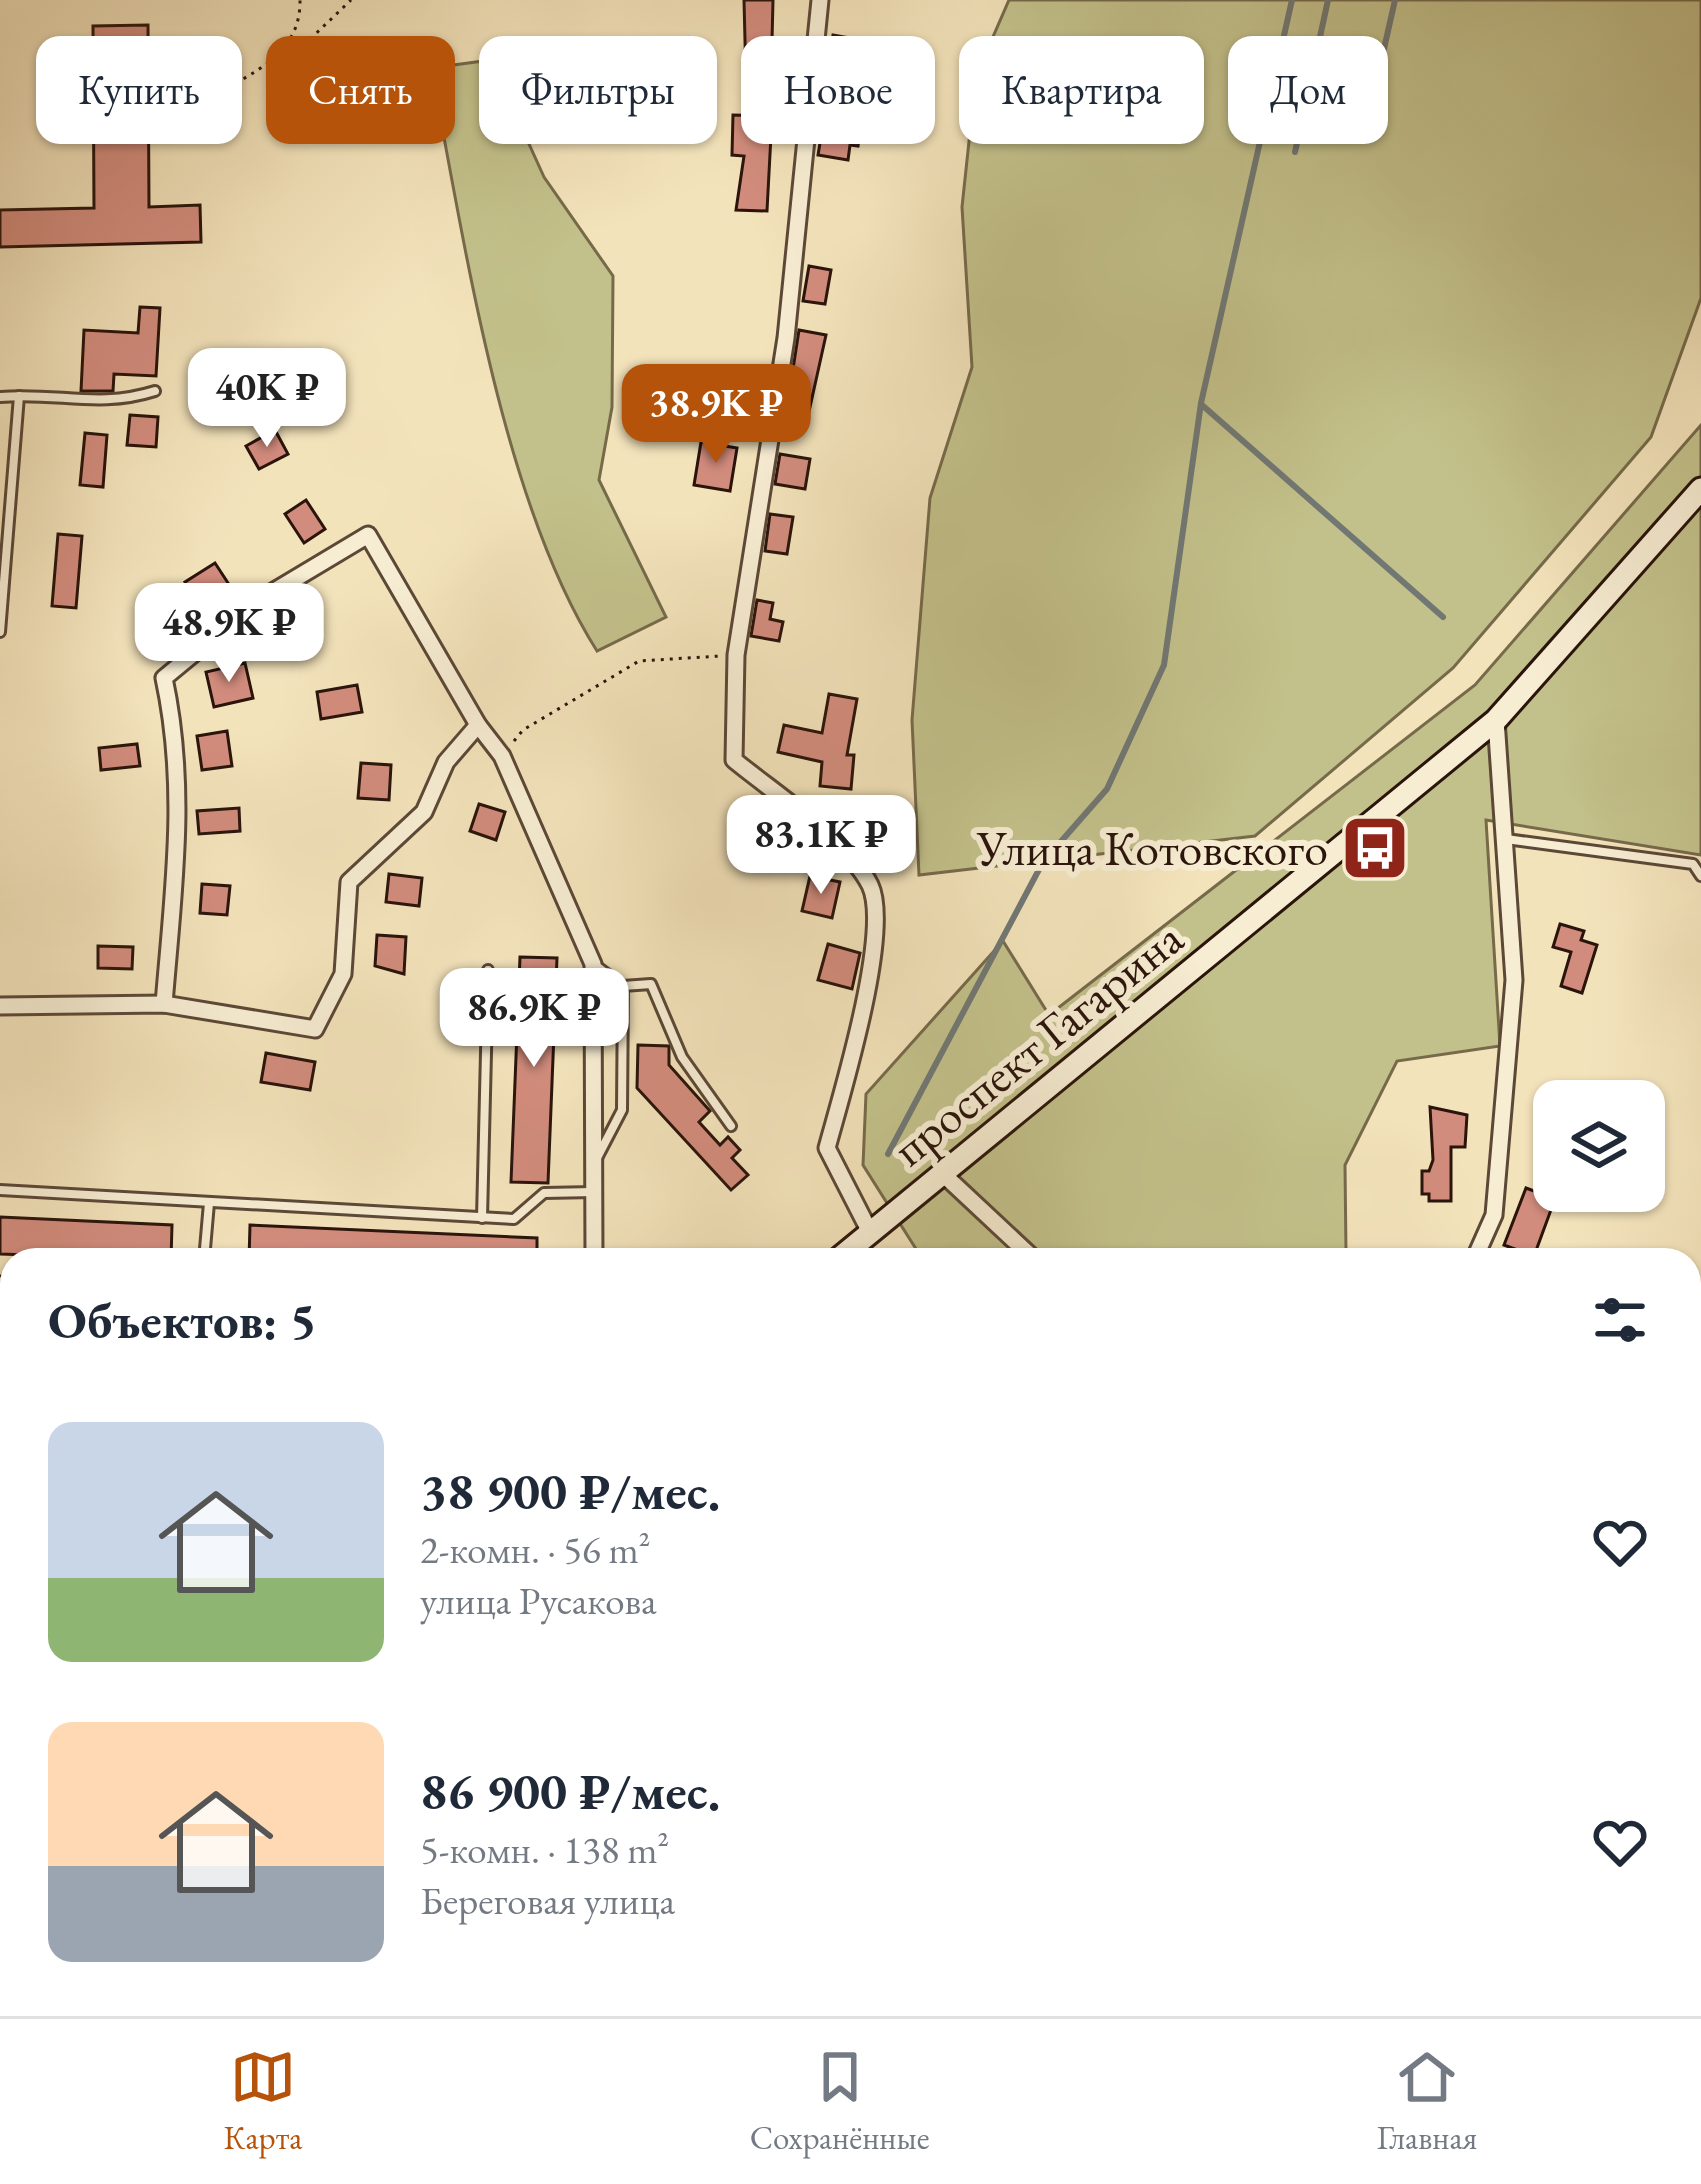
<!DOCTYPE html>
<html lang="ru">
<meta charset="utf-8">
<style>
:root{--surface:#fff;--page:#f6f6f7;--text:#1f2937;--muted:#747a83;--line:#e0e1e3;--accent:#b45309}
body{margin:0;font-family:"EB Garamond",serif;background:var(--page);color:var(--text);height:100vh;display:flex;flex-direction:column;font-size:45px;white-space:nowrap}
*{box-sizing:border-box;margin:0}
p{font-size:39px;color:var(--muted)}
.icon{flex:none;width:66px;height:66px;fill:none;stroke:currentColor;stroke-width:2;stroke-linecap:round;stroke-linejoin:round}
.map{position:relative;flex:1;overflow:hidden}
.side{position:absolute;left:0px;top:1248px;width:1701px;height:768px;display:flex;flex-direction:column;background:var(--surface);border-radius:36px 36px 0 0;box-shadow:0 3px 9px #0004}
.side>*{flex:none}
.guide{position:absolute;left:36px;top:36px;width:1629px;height:108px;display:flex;gap:24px}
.tools{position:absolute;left:1533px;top:1080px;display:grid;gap:24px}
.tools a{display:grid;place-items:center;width:132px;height:132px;border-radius:24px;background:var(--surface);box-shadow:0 3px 9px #0004;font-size:60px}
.price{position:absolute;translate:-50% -102px;padding:0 27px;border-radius:24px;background:#fff;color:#222;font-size:39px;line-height:78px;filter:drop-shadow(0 3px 6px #0008)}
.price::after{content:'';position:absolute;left:50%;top:72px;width:36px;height:27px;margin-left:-18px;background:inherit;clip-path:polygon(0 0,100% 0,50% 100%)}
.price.active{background:var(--accent);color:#fff}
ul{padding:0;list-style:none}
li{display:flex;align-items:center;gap:36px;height:300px;padding:0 48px}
li span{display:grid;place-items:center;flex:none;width:336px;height:240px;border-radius:24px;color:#555}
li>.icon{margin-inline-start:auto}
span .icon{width:144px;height:144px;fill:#fffc;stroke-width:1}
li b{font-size:51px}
h2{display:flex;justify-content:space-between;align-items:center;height:144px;padding:0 48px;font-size:51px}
.chip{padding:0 42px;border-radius:24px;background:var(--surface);box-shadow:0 3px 9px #0004;font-size:42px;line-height:108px}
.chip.active{background:var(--accent);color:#fff}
.dock{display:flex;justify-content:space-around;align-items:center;height:168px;border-top:3px solid var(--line);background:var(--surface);font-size:33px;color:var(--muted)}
.dock a{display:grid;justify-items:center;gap:6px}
.dock .active{color:var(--accent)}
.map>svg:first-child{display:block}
.green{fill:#c3c18b;stroke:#766a4b;stroke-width:3}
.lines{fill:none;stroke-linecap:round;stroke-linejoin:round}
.stream{stroke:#717874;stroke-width:6}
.building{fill:#d28c7d;stroke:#2a140b;stroke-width:3}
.lane-casing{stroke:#5c4837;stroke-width:14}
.street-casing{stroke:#5c4837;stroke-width:21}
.secondary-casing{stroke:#2a140b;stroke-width:27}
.path{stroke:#2a140b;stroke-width:3;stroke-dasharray:3 6;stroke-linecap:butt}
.lane{stroke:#f7edd3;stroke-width:8}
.street{stroke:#f7edd3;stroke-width:15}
.secondary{stroke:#f7edd3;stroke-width:21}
.labels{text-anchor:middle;stroke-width:12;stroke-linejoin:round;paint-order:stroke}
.poi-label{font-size:48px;fill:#2a140b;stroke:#f7edd3;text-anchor:end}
.street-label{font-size:48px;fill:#2a140b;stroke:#f7edd3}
</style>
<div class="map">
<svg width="1701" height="2016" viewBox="0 0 1701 2016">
<rect width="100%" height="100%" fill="#f3e3bb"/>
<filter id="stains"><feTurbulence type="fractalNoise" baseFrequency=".00167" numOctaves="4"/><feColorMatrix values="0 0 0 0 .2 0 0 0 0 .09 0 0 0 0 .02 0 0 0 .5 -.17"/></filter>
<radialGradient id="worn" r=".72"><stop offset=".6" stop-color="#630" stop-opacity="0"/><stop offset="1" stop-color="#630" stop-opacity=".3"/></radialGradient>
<g class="green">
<polygon points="1009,0 1701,0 1701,298 1651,437 1453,668 1255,836 919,875 912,720 930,498 972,367 962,207 976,76"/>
<path d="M491,60L544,177L613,276L612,407L599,480L666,617L597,651C502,501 465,244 431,68Z"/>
<polygon points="1701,425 1701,855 1486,820 1500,1046 1397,1061 1345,1165 1346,1253 1283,1252 1271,1260 923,1260 863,1165 866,1094 1003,941 1049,1015 1475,685"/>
<polygon points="1701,1445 1701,1729 1689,1726 1689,1447"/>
<polygon points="1689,1763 1701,1767 1701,2016 1597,2016 1592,2004 1689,2004"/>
</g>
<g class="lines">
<g class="stream">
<polyline points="1379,71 1395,0"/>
<polyline points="1295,152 1328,0"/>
<polyline points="1202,405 1443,617"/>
<polyline points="888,1154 1043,862 1107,789 1164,665 1201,403 1292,0"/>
</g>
</g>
<g class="building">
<polygon points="744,0 773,0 771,82 746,81"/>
<polygon points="148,25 149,207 200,205 201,242 0,247 0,210 94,208 93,26"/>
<polygon points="833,35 855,39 850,72 828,69"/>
<polygon points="825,113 861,124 858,146 850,145 848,160 818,155"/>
<polygon points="733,115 772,116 767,211 736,210 744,156 732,155"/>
<polygon points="809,266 831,270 825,304 803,301"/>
<polygon points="140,307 160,308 156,376 114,374 113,391 81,391 84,330 138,333"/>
<polygon points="799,330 826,335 806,425 785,421"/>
<polygon points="726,372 743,374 739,410 698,406 700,388 724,390"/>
<polygon points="130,415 158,417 156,447 127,445"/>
<polygon points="275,430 288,454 259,469 246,446"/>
<polygon points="85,433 107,435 103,487 80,485"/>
<polygon points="701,442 737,448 730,491 694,485"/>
<polygon points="780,454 810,459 805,489 775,484"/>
<polygon points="306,500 325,529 304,543 285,514"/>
<polygon points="770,514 793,517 787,554 765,551"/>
<polygon points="58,534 82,536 76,608 52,606"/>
<polygon points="215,563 230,586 201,605 185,582"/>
<polygon points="757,600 773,603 770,619 783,622 779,641 751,636"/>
<polygon points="245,663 253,698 214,707 206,672"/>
<polygon points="357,685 362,712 321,719 317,692"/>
<polygon points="829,694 857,699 847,755 854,755 851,789 820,786 822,762 778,752 784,725 822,733"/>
<polygon points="227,731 232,766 202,770 197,736"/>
<polygon points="137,744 140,766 101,770 99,748"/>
<polygon points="361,763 391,765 389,800 358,798"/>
<polygon points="479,804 505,812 496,840 470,831"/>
<polygon points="239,808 240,831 199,834 197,811"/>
<polygon points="389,874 422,878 419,906 386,902"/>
<polygon points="810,876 840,882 832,918 802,911"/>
<polygon points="202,884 230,886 227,915 200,913"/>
<polygon points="1560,924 1584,931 1581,940 1597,945 1582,993 1561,986 1571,952 1553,947"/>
<polygon points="377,935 406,937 404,974 375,966"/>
<polygon points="828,944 860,953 852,989 818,980"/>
<polygon points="98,946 133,947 132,969 98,968"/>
<polygon points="520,957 557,958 548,1183 511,1182"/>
<polygon points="638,1045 669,1046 669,1065 710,1111 699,1122 720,1145 728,1137 740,1150 732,1158 748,1175 731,1190 637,1088"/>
<polygon points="266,1053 315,1062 310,1090 261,1082"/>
<polygon points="1430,1107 1467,1115 1465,1147 1451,1147 1451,1201 1429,1201 1429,1194 1422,1194 1422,1171 1429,1171 1433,1160"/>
<polygon points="1526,1188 1555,1199 1534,1256 1504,1245"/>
<polygon points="0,1217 172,1225 171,1260 0,1254"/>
<polygon points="250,1225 537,1238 537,1260 249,1260"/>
</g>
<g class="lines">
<g class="lane-casing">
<g id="lane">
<path d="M0,397C59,392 98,409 155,391"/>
<polyline points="0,632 19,396"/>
<polyline points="1506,839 1693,864 1701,876"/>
<polyline points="595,965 623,986 622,1110 597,1158"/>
<polyline points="623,986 651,984 682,1057 731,1126"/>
<polyline points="0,1190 514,1219 544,1193 594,1192"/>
<polyline points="482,1218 488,970"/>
<polyline points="204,1260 209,1203"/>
<polyline points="1689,1335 1701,1322"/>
<polyline points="0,1788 12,1791"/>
<polyline points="0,1980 12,1990"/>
<polyline points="28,2004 34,2016"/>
<polyline points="764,2016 765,2016"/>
<polyline points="931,2016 935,2004"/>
</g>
</g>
<g class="street-casing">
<g id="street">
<path d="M820,0L786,338L736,655L734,760C774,793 847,840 870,885C892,931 841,1096 827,1148L871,1234"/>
<path d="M164,1004C173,892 188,789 164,678L256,602L368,535L478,725L502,756L593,964L594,1260"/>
<polyline points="0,1006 164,1004 315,1029 343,974 349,882 424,812 446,762 478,725"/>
<polyline points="943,1174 1035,1260"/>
<polyline points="1474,1260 1494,1215 1514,980 1496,720"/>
<polyline points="1689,1748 1701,1752"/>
<polyline points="1016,2004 1021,2016"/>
<polyline points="1287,2016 1288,2004"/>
</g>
</g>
<g class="secondary-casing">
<g id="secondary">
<polyline points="837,1260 1496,720 1701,489"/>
<polyline points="0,1309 12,1310"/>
</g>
</g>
<g class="path">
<polyline points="280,58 304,45 351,0"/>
<path d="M212,96C253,73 301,54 300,0"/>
<polyline points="514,741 523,730 639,661 720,656"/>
<polyline points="0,1276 12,1277"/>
</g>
<use href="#lane" class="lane"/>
<use href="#street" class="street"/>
<use href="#secondary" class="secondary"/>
</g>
<defs>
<g id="bus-square" transform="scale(3.45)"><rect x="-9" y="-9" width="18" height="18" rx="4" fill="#8f2418" stroke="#f7edd3"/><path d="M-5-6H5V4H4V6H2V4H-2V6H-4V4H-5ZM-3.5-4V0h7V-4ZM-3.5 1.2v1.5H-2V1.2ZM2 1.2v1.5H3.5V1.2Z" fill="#fff"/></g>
</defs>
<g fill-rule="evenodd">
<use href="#bus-square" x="1375" y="848"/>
</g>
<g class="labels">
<g class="poi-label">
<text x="1328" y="865">Улица Котовского</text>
</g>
<g class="street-label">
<text transform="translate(1037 1043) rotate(-39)" y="17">проспект Гагарина</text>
</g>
</g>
<rect width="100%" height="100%" filter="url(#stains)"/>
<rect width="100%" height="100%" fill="url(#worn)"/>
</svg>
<div class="tools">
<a><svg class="icon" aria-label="layers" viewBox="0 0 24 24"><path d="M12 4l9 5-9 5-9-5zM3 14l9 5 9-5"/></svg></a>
</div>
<b class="price" style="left:267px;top:450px">40K ₽</b>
<b class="price active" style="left:716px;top:466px">38.9K ₽</b>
<b class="price" style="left:229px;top:685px">48.9K ₽</b>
<b class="price" style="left:821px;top:897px">83.1K ₽</b>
<b class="price" style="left:534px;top:1070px">86.9K ₽</b>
<div class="guide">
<a class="chip">Купить</a>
<a class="chip active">Снять</a>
<a class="chip">Фильтры</a>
<a class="chip">Новое</a>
<a class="chip">Квартира</a>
<a class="chip">Дом</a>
</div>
<section class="side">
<h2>Объектов: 5<svg class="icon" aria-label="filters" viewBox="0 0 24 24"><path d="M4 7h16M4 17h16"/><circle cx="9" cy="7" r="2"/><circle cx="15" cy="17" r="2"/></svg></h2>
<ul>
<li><span style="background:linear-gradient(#c9d6e8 65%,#8fb573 0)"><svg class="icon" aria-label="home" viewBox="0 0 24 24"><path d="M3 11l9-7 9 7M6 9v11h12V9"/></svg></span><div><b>38 900 ₽/мес.</b><p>2-комн. · 56 m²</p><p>улица Русакова</p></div><svg class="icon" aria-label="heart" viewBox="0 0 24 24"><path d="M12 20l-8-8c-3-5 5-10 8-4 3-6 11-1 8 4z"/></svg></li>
<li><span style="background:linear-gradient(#ffd9b3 60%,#9aa5b1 0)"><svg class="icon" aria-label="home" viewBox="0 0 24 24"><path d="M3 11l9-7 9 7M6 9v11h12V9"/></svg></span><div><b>86 900 ₽/мес.</b><p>5-комн. · 138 m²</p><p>Береговая улица</p></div><svg class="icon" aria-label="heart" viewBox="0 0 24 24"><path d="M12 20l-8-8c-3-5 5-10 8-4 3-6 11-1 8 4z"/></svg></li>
</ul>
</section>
</div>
<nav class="dock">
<a class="active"><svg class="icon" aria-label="map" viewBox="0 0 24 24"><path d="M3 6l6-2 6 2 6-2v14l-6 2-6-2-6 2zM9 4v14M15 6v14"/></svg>Карта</a>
<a><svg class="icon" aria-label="saved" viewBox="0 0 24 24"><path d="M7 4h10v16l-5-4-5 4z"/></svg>Сохранённые</a>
<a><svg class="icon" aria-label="home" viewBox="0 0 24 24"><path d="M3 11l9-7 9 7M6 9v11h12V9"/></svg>Главная</a>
</nav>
